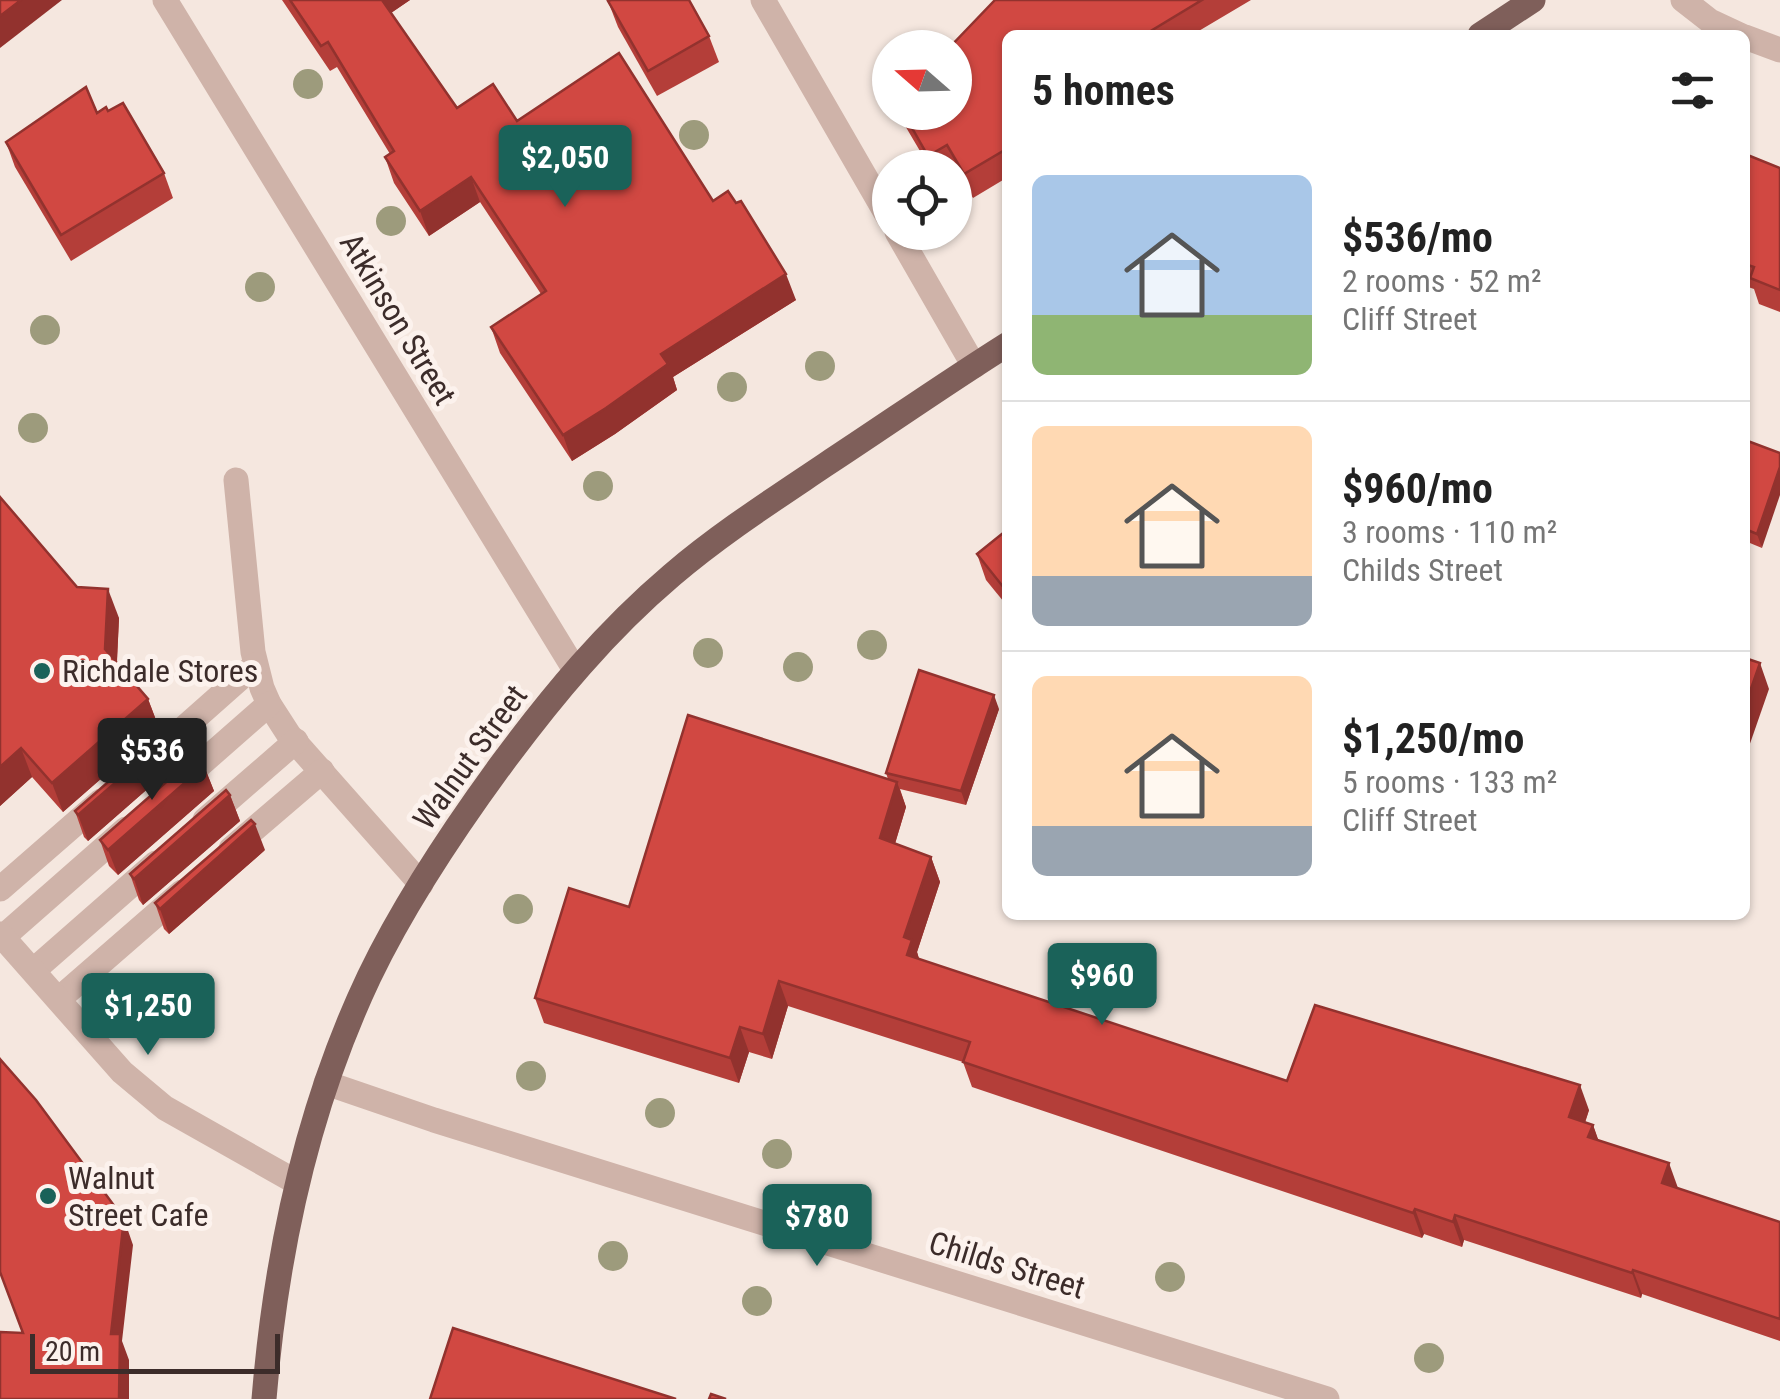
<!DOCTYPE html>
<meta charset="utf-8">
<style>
:root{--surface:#fff;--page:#f2f2f2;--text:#222;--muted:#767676;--line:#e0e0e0;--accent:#1a6259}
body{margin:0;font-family:"Roboto Condensed",sans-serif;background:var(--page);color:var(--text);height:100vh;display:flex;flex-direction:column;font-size:38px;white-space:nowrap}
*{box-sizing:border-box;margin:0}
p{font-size:32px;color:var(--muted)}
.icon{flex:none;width:55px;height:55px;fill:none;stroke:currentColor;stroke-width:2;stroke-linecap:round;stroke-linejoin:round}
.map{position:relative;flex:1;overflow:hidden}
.drawer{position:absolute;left:1002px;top:30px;width:748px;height:890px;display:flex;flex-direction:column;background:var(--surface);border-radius:15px;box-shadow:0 2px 8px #0004}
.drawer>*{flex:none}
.needle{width:65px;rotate:290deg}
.fabs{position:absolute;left:872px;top:30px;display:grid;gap:20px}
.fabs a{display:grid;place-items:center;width:100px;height:100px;border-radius:50%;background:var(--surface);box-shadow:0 2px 8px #0004;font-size:50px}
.scale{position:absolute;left:30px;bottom:25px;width:250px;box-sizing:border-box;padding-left:10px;border:5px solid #3c2c2a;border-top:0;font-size:28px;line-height:35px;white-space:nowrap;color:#3c2c2a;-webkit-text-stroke:8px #fcf2ed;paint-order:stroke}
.price{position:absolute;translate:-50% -85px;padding:0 22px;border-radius:10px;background:var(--accent);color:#fff;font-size:32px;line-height:65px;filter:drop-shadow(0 2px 5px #0008)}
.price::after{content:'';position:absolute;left:50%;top:60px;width:30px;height:22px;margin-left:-15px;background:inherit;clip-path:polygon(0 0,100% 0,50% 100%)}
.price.current{background:#222;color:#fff}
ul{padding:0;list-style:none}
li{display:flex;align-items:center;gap:30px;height:250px;padding:0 30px}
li+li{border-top:2px solid var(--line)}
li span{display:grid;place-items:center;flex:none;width:280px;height:200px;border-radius:15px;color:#555}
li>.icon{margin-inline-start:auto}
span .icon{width:120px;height:120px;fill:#fffc;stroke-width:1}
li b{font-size:42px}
h2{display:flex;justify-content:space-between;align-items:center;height:120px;padding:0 30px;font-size:42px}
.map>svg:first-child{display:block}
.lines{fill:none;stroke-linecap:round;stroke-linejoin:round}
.lane{stroke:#cfb3a9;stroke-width:25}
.street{stroke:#cfb3a9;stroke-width:25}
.primary{stroke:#7f5f5a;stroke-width:25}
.tree{fill:#9d9b7c}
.wall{fill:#b43e39}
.shaded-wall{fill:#92322e}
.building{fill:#d14842;stroke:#92322e;stroke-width:2.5}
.poi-dot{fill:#1a6259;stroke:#fcf2ed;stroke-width:4}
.labels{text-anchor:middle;stroke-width:10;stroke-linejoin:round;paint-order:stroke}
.street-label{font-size:32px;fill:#3c2c2a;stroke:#fcf2ed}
.poi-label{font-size:32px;fill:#3c2c2a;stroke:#fcf2ed;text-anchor:start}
</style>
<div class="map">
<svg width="1780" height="1399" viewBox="0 0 1780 1399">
<rect width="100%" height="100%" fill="#f5e7df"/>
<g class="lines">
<g class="lane">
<polyline points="236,480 253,652 262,688 269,704 289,735 421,884"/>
<polyline points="150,758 255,665"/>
<polyline points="179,783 269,704"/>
<polyline points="205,820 296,741"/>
<polyline points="231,849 322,771"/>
<polyline points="0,889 101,801"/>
<polyline points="3,937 126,829"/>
<polyline points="34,970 156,863"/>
<polyline points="59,999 182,892"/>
</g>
<g class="street">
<polyline points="165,0 575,670"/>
<polyline points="763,0 890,220"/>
<polyline points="1683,0 1710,21 1740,35"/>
<polyline points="1745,37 1780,50"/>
<polyline points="897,232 974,366"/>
<polyline points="0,934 122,1072 165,1108 296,1182"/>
<polyline points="326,1083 434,1120 1327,1399"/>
</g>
<g class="primary">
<polyline points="1480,35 1533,0"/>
<path d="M264,1399C276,1253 306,1110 369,977C405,902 452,832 501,765C552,696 606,631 672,575C720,534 773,500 825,465C886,425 946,383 1008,344"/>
</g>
</g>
<g class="tree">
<circle cx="308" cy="84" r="15"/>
<circle cx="694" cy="135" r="15"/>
<circle cx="391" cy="221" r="15"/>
<circle cx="260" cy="287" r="15"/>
<circle cx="45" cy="330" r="15"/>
<circle cx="820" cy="366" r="15"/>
<circle cx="732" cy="387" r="15"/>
<circle cx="33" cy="428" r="15"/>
<circle cx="598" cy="486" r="15"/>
<circle cx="872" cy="645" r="15"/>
<circle cx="708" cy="653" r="15"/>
<circle cx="798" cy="667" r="15"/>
<circle cx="518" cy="909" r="15"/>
<circle cx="531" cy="1076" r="15"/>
<circle cx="660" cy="1113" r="15"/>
<circle cx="777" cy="1154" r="15"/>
<circle cx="613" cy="1256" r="15"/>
<circle cx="1170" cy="1277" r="15"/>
<circle cx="757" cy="1301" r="15"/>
<circle cx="1429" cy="1358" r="15"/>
</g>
<g class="wall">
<polygon points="282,0 410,0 391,13 457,108 517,121 713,201 796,300 673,377 677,390 615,434 572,461 500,353 491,327 541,294 480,202 429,236 394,183 385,157 390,154 337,67 330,71"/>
<polygon points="995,0 1251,0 1192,35 1008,35 1008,177 973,198 955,168 930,168 897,112 955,112"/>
<polygon points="608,1 709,36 719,62 657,96 618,27"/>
<polygon points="108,111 164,173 173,198 71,261 15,167 6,142"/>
<polygon points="1745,154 1780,168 1780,312 1759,304 1754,289 1745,286"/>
<polygon points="1745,440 1762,548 1745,541"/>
<polygon points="0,497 77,587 119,618 117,662 148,699 159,728 63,812 32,777 0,806"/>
<polygon points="1008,529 1008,607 986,580 977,554"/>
<polygon points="999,709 966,805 900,789 906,807 895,844 931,857 940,882 917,952 919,959 1287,1081 1589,1110 1585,1123 1593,1125 1598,1140 1678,1188 1780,1222 1780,1341 1642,1294 1641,1298 1464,1240 1462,1247 1424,1234 1422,1238 972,1087 963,1062 788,1006 772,1059 749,1052 739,1083 544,1023 535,998 629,907 888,779 886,773"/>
<polygon points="175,731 184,757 88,841 84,837 75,811"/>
<polygon points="204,766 214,791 118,875 109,866 100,840"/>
<polygon points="230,795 240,821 143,905 139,900 130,874"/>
<polygon points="265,850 169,934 164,929 155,903"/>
</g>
<g class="shaded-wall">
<polygon points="21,0 62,0 0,48 0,16"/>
<polygon points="379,0 410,0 385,17"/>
<polygon points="471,177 480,202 429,236 420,211"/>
<polygon points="786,274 796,300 673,377 677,390 615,434 572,461 563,435 661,354"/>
<polygon points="1780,467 1780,495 1762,548 1757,534"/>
<polygon points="108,589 119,618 116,678 105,649"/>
<polygon points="1760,663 1769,689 1745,758 1745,706"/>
<polygon points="994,695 999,709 966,805 961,791"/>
<polygon points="148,699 159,728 63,812 52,783"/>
<polygon points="175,731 184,757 88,841 78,815"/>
<polygon points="21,748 32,777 0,806 0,767"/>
<polygon points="204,766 214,791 118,875 108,850"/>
<polygon points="897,782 906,807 889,863 880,838"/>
<polygon points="230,795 240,821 143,905 134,879"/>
<polygon points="255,824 265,850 169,934 160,909"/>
<polygon points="931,857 940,882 917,952 921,965 907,955 904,937"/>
<polygon points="779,981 788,1006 772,1059 763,1034"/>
<polygon points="740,1027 749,1052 739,1083 730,1058"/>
<polygon points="1580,1085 1589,1110 1578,1142 1569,1117"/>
<polygon points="1593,1125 1602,1150 1588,1137"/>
<polygon points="1669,1163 1678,1188 1671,1208 1662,1183"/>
<polygon points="1415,1209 1424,1234 1422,1238 1413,1213"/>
<polygon points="1455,1215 1464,1240 1462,1247 1453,1222"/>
<polygon points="124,1219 133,1245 122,1341 129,1360 129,1399 119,1399 111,1334"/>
<polygon points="1633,1270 1642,1294 1641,1298 1632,1273"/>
</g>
<g class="building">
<polygon points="0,0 21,0 0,16"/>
<polygon points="290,0 382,0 457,108 493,84 517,121 619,53 713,201 728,191 736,203 741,201 786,274 661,354 668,364 606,408 563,435 491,327 546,291 471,177 420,211 385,157 394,151 328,42 321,46"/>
<polygon points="611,0 689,0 709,36 648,71 608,1"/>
<polygon points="995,0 1202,0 1144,35 1008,35 1008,148 964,174 947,145 928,156 903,112 955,112 955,48 949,48"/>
<polygon points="86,87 97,113 106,107 108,111 123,103 164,173 61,235 6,142"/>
<polygon points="1745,154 1780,168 1780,290 1750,278 1754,267 1745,264"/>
<polygon points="1745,440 1780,453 1780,467 1757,534 1745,529"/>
<polygon points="0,497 77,587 108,589 105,649 148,699 52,783 21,748 0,767"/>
<polygon points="1008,529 1008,593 977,554"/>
<polygon points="1745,658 1760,663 1745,706"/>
<polygon points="919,670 994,695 961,791 886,773"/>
<polygon points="688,715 897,782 880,838 931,857 904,937 912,940 907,955 1287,1081 1315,1005 1580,1085 1569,1117 1593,1125 1588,1137 1669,1163 1662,1183 1780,1222 1780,1319 1633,1270 1632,1273 1455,1215 1453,1222 1415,1209 1413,1213 963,1062 970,1042 779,981 763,1034 740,1027 730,1058 535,998 569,888 629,907"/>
<polygon points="171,727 175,731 78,815 75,811"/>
<polygon points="196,756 204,766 108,850 100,840"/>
<polygon points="226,790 230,795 134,879 130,874"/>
<polygon points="251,820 255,824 160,909 155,903"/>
<polygon points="0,1059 36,1100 124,1219 111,1334 120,1334 119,1399 0,1399 0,1332 23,1333 0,1272"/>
<polygon points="453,1328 676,1399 430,1399"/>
<polygon points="711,1394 726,1399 709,1399"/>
</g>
<g class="poi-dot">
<circle cx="42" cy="671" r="10"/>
<circle cx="48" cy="1196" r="10"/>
</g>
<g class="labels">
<g class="street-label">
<text transform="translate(398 319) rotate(59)" y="11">Atkinson Street</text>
<text transform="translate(470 757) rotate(-54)" y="11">Walnut Street</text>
<text transform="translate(1007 1265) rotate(17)" y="11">Childs Street</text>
</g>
<g class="poi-label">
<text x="62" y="682">Richdale Stores</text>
<text x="68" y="1189">Walnut<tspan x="68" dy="37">Street Cafe</tspan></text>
</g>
</g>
</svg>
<div class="fabs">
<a><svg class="needle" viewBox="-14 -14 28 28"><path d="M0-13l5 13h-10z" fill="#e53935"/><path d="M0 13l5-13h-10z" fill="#767676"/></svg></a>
<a><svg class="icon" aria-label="locate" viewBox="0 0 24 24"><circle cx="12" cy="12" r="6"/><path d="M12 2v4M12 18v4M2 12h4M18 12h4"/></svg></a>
</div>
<div class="scale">20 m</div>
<b class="price" style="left:565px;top:210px">$2,050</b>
<b class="price current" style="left:152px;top:803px">$536</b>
<b class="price" style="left:1102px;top:1028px">$960</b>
<b class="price" style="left:148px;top:1058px">$1,250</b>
<b class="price" style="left:817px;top:1269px">$780</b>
<section class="drawer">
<h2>5 homes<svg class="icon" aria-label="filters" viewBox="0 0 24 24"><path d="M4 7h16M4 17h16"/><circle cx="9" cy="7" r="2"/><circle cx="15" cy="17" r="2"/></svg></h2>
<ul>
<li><span style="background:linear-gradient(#a9c7e8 70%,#8fb573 0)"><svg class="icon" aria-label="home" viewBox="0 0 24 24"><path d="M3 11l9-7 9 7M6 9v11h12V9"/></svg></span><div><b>$536/mo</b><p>2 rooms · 52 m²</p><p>Cliff Street</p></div></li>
<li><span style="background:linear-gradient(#ffd9b3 75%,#9aa5b1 0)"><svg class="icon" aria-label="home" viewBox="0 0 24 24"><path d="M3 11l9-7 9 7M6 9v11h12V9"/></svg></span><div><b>$960/mo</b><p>3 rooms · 110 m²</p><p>Childs Street</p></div></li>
<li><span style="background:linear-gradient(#ffd9b3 75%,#9aa5b1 0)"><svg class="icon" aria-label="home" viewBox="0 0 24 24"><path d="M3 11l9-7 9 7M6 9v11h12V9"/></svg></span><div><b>$1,250/mo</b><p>5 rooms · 133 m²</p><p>Cliff Street</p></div></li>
</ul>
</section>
</div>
